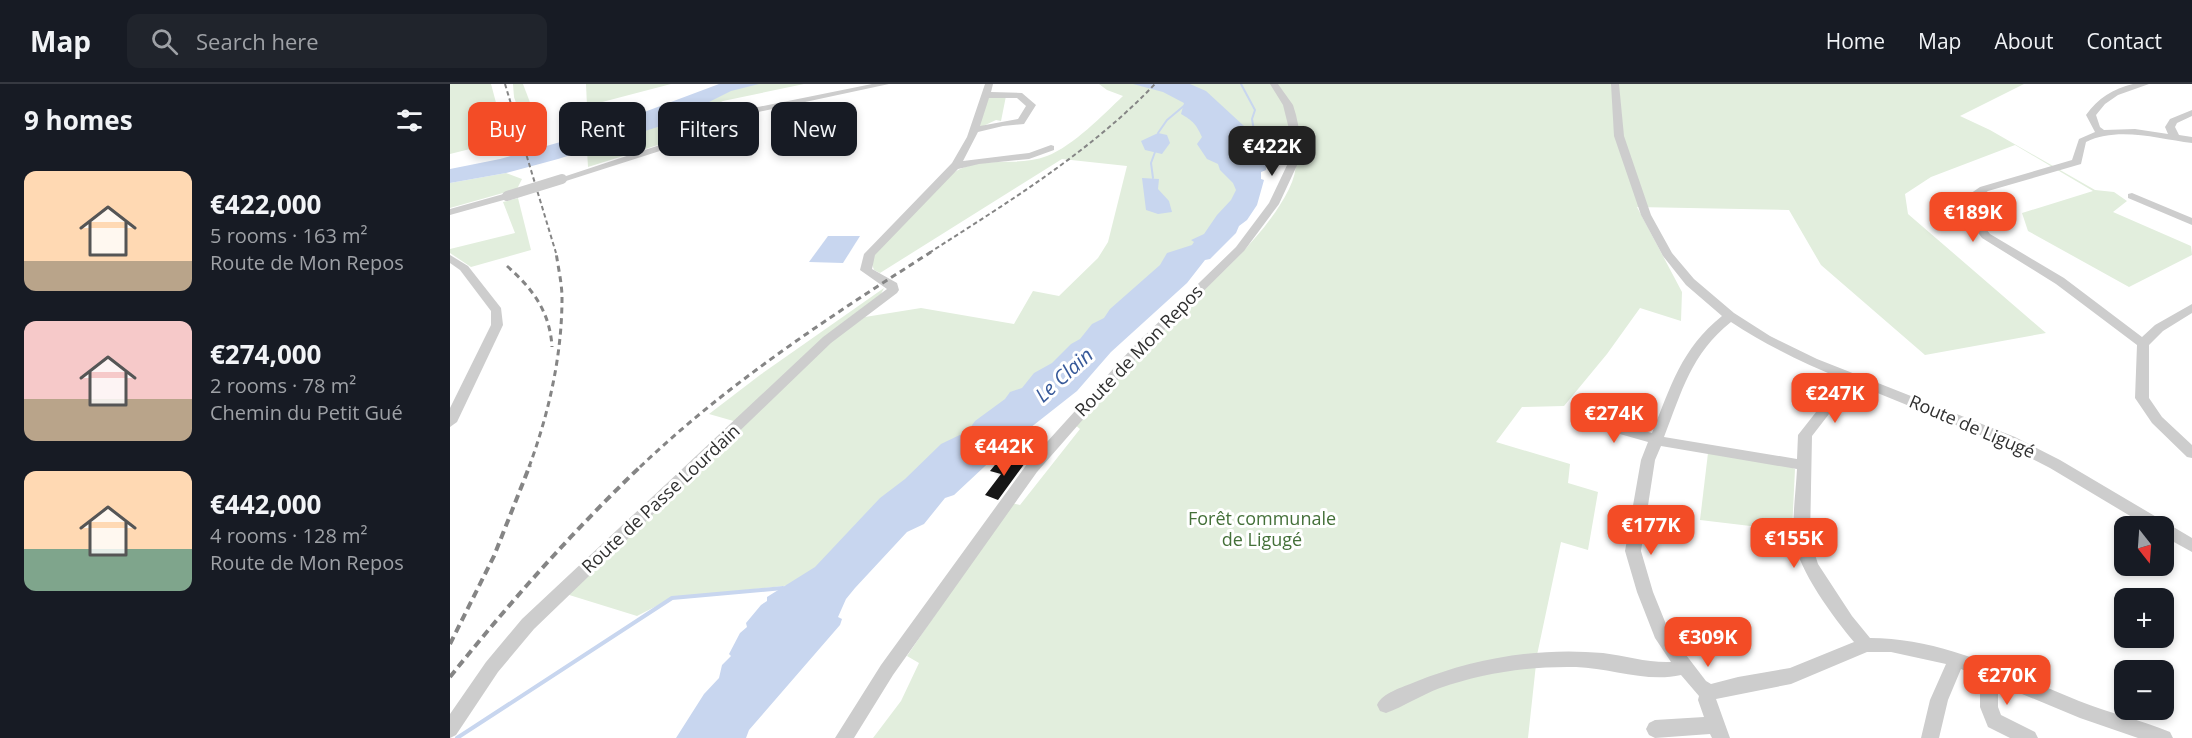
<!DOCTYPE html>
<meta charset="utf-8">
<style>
:root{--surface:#171b24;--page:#20242c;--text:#f1f3f6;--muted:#9ea1a6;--line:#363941;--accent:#f34c26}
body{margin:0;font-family:"Open Sans",sans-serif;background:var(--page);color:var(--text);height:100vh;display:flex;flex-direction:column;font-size:22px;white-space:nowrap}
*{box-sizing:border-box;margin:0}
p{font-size:20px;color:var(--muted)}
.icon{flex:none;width:33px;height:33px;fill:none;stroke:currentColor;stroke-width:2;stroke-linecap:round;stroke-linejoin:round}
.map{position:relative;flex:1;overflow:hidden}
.sheet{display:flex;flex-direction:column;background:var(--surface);width:450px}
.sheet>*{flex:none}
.top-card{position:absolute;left:18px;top:18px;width:570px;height:54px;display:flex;gap:12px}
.needle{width:39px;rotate:163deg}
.fabs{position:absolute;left:1664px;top:432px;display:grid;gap:12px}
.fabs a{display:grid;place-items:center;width:60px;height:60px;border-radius:12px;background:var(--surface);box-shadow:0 3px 9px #0003;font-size:30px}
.price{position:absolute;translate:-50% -51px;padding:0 14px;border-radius:12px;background:var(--accent);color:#fff;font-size:20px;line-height:39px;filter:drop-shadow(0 2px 3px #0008)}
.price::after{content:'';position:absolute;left:50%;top:36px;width:18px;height:14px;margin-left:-9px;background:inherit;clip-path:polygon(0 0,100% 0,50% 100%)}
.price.on{background:#222;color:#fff}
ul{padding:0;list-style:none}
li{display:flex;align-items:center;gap:18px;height:150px;padding:0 24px}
li span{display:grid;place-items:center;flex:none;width:168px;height:120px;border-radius:12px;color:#555}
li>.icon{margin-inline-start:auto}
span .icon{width:72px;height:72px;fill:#fffc;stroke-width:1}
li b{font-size:26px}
h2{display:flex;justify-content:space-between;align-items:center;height:72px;padding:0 24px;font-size:26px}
.pill{padding:0 21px;border-radius:12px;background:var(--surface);box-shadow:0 3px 9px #0003;font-size:21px;line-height:54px}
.pill.on{background:var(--accent);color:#fff}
header{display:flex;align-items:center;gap:36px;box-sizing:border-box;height:84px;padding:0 30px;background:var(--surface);border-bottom:2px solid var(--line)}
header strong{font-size:28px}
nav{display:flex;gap:33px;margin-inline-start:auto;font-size:21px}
.search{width:420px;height:54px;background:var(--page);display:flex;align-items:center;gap:15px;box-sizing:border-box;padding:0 21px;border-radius:12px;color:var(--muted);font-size:22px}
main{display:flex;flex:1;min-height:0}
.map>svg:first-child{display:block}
.green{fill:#e2eedd}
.water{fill:#c8d6ef}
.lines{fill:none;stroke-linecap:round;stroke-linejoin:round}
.stream-far1{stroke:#c8d6ef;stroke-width:2}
.stream{stroke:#c8d6ef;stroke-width:4}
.building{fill:#171717}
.minor{fill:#cdcdcd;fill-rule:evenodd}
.rail-far2{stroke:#858585;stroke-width:2;stroke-dasharray:4.5 3;stroke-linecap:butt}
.rail-far1{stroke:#858585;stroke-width:3;stroke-dasharray:6 4.5;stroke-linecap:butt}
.rail{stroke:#858585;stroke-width:4;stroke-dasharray:8 5;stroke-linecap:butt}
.minor-bridge{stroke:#cdcdcd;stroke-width:10}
.labels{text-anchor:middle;stroke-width:6;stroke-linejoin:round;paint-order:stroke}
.street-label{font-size:18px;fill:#303030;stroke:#fff}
.park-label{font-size:18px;fill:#447039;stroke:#fff}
.water-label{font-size:20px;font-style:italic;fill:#375999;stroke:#fff}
</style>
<header>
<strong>Map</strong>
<div class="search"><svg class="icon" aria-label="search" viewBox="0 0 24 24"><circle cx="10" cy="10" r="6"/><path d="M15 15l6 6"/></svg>Search here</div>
<nav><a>Home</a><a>Map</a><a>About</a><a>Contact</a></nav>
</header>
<main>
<section class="sheet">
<h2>9 homes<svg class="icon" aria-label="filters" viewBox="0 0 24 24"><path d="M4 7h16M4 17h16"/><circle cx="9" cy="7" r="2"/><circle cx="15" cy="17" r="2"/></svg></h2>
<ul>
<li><span style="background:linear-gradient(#ffd9b3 75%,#b9a48a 0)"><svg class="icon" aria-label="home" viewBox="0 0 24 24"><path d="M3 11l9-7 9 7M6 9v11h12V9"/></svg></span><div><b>€422,000</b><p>5 rooms · 163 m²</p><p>Route de Mon Repos</p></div></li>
<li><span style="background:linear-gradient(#f6c9c9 65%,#b9a48a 0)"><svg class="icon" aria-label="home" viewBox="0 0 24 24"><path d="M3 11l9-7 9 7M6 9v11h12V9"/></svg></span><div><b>€274,000</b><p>2 rooms · 78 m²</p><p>Chemin du Petit Gué</p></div></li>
<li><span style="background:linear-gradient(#ffd9b3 65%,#7fa58c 0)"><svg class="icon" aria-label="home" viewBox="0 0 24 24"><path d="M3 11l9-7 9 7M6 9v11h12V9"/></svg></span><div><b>€442,000</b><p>4 rooms · 128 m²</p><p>Route de Mon Repos</p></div></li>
</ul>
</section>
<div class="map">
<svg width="1742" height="654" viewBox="0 0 1742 654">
<rect width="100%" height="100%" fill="#fff"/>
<g class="green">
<polygon points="0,0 41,0 56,56 0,70"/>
<polygon points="63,0 73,0 95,58 81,63 64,13"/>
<polygon points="136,0 221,0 137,22"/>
<polygon points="273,0 354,0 273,17 238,34 246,47 208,61 138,83 137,66"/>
<path d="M649,0H1574L1510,32L1540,46L1645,106L1664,108L1677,117L1663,128L1741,162L1742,171L1679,203L1578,147L1572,129L1643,107L1565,61L1481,93L1455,110L1458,130L1596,249L1475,271L1371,181L1339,126L1187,123L1232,208L1231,237L1190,224L1157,270L1114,322L1072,323L1046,358L1120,380L1118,399L1148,408L1138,466L1111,458L1087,571L1078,654H423L451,617L469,579L457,572L561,419L570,421L630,345L624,340C659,302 694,264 731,228C768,191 815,153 839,105C849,85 849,63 837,45L794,49L806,76L780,130L371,498L222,514L187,532L116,510L382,256L415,233L471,224L564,240L583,207L609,212L648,174L658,158L677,82L612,75L430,189L424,186L421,177L427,164L503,89C532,70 566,84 597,72C623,62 653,31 673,12L657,6Z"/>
<polygon points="556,12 551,37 546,36 529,44 537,14"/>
<polygon points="56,89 72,95 67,105 0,124 0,99"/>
<polygon points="68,114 81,166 21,183 0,169 0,165 65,149 53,118"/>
<polygon points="434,204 431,210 287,338 259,330 310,291"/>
<polygon points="1258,369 1332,379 1345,385 1342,447 1250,436"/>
</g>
<g class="water">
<polygon points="269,0 309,0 281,7 231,32 220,39 108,75 56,89 0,99 0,85 50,75 178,39 189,30"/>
<path d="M683,0H740L756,7L807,54L817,61L816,86L811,88V95L814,96L807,121L797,136L789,142L786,149L760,175L755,176L737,199L661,268L627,307L580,344L573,347L575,349L549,369L504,411L495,414L474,440L457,448L405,504L396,515L388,533L392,535L390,541L299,646L296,654H226L254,610L269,594L272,581L281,572L279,570L290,549L297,543L296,539L311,521L317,517V513L365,483L430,414L455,395L491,360L518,347L525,337L555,315L560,308L572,304L584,289L602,279L621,260L630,255L642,240L654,234L660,225L710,181L717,169L742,161L744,158L741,156L754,150L767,131L781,116L786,106L783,99L770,86L768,80L757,75L747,60L752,53C746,40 743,37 731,30L734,19L713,8Z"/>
<polygon points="708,49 717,51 720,59 712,70 695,66 691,57"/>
<polygon points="692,94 709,95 708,105 719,117 722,128 708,130 696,126"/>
<polygon points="378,152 410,152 393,179 359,178"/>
</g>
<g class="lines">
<g class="stream-far1">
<polyline points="791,0 805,26 802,35 804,47 800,49"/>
<polyline points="708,49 717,36 735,21"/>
<polyline points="703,94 701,79 705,68"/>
</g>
<polyline class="stream" points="7,654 222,514 333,504"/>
</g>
<polygon class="building" points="549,376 560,379 563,376 575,379 548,416 535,411 551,390 540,387"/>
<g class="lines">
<g class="minor">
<polygon points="422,0 439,0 299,30 216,65 116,97 108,97 107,95 210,61 293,26"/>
<path d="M535,0H543L541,8L572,9L586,21L574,40L553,42L528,48L513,77L579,69L601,61L604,62V66L579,75L529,80L508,85L425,171L422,185L447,199L449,206L447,209L381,259L84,545L48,588L6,651L0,654V630L36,578L72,535L373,253L437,205L410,186L414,170L502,79L517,53ZM539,14H567L576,22L568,35L530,42Z"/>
<polygon points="820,0 828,0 843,21 846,31 849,45 849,77 829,120 794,167 691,269 587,388 443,591 404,654 385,654 431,581 577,380 683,263 786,163 819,119 839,77 839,45 833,21"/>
<path d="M1161,0H1169L1174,52L1201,131L1222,169L1244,195L1284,229L1320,252L1367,275L1565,353L1610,376L1742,454V468L1713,452V442H1697L1600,384L1555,361L1403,299L1362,352L1360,455L1368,480L1402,532L1420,554C1494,554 1562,590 1629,617C1659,629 1691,636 1720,648L1723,654H1688L1630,634L1548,600V623L1551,631L1585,648L1588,654H1560L1538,643L1530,623V593L1511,585L1498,616L1489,654H1471L1480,616L1496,580L1441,568H1417L1341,600L1266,615L1280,654H1262L1260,650L1205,654L1199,651L1196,645L1199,639L1205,636L1254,633L1248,616L1249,612L1231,591C1197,599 1160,584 1126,583C1080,582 1033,589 990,604C971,611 955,622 936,629L930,627L927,621C932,609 953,603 965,598C1024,574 1089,563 1153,569C1176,572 1198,579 1221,578L1205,554L1187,508L1175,467L1191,376L1198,358L1124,337L1122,334L1129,329L1202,349C1221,302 1231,265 1272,232L1236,201L1213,172L1191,131L1164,52ZM1281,238C1316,261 1353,279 1392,295L1348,351L1347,375L1214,353C1232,307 1241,270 1281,238ZM1211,362L1347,385C1346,407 1342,433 1344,455C1348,486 1384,534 1404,558L1340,584L1288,593L1261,600L1256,597L1220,550L1203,508L1191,467L1205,376Z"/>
<path d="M1683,0H1699L1668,11L1655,20L1646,31L1650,43L1654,46L1685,45L1718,50L1715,43L1720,35L1742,26V32L1727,39L1725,43L1729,51L1742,53V59C1709,55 1668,42 1636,58L1631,80L1538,107L1523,117V128L1540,150L1614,194L1692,253L1705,241L1742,220V229L1713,247L1699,261V314L1712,333L1742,361V374L1737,373L1702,339L1685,314L1687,261L1606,200L1532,154L1513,128L1514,114L1530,103L1622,76L1629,55L1645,48L1636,31C1648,14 1663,5 1683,0Z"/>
<polygon points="57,109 61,110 61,114 0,131 0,125"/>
<polygon points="1682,109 1742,134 1742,141 1678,114 1678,110"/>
<polygon points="0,171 18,182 51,224 53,241 7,338 0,343 0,324 41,241 41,227 10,186 0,179"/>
</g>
<g class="rail-far2">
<polyline points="55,0 106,169"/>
<path d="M479,169C558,118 639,69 705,0"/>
</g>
<g class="rail-far1">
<path d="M57,182C83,205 100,228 102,263"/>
<path d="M79,383C99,329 112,271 112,214C112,199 108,183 106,168"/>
<path d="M190,383C278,299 379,233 481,168"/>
</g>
<g class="rail">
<polyline points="0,560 44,472 80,381"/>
<path d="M0,593C60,518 123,447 192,381"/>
</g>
<polyline class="minor-bridge" points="57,112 112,95"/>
</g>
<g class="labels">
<g class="street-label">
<text transform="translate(689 267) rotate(-46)" y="6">Route de Mon Repos</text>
<text transform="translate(1522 343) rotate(23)" y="6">Route de Ligugé</text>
<text transform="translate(211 415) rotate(-43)" y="6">Route de Passe Lourdain</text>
</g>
<g class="park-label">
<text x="812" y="441">Forêt communale<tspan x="812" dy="21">de Ligugé</tspan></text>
</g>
<g class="water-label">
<text transform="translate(614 291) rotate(-42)" y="7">Le Clain</text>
</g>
</g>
</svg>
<div class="fabs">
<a><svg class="needle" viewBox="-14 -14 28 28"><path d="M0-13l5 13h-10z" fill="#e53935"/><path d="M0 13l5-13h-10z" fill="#9ea1a6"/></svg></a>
<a>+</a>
<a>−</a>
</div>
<b class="price on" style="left:822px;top:93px">€422K</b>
<b class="price" style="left:1523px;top:159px">€189K</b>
<b class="price" style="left:1385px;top:340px">€247K</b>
<b class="price" style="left:1164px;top:360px">€274K</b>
<b class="price" style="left:554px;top:393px">€442K</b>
<b class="price" style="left:1201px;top:472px">€177K</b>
<b class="price" style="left:1344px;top:485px">€155K</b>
<b class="price" style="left:1258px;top:584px">€309K</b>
<b class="price" style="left:1557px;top:622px">€270K</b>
<div class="top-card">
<a class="pill on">Buy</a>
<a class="pill">Rent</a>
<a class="pill">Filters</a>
<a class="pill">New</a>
</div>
</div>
</main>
